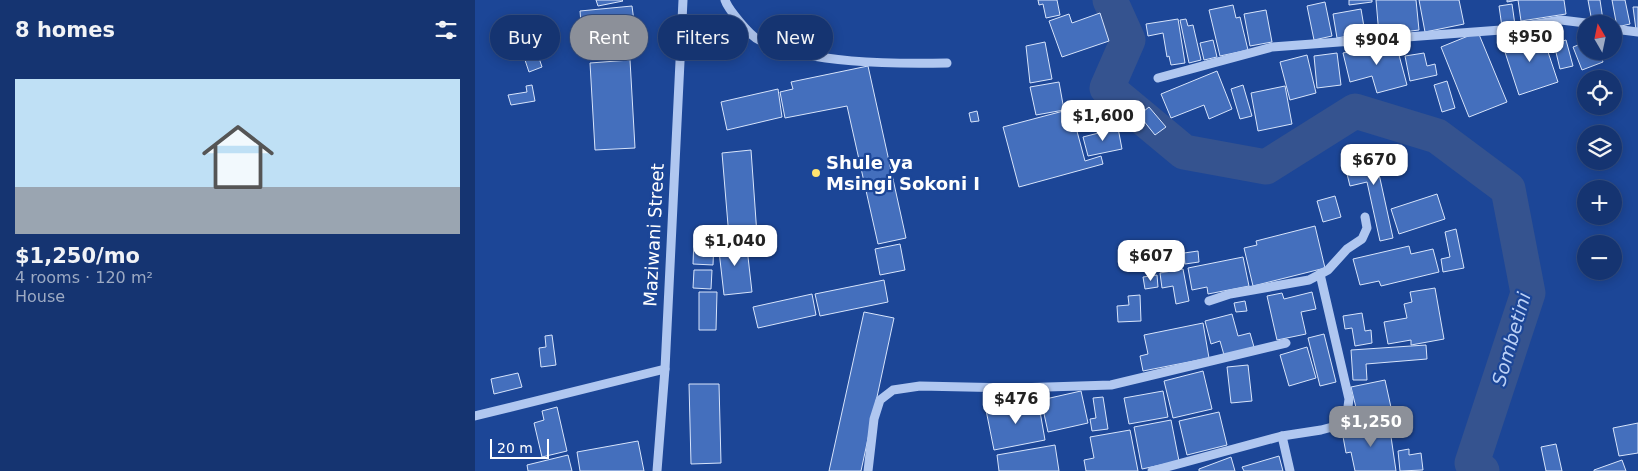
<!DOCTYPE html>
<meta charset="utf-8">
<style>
:root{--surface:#153471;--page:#223f79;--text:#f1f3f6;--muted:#9daac3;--line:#344f84;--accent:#8c9099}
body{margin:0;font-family:"DejaVu Sans",sans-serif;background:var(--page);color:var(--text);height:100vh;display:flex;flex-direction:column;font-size:19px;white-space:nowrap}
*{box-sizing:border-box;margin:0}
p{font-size:16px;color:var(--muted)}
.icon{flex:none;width:28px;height:28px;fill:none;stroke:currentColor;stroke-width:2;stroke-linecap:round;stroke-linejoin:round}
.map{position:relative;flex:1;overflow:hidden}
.drawer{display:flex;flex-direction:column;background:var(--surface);width:475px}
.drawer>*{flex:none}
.hud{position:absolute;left:15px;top:15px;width:475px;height:45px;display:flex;gap:10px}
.needle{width:32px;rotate:351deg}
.fabs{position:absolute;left:1102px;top:15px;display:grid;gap:10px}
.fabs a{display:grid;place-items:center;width:45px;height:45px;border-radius:50%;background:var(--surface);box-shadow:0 2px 12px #0003,0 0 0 1px var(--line);font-size:25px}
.scale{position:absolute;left:15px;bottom:12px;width:59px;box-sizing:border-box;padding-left:5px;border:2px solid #fff;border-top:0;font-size:14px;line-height:18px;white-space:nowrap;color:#fff;-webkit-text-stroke:4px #1c4697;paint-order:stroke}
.price{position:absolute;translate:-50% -42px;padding:0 11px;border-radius:10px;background:#fff;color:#222;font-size:16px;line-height:32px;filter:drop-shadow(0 1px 2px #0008)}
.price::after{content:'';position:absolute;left:50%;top:30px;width:15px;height:11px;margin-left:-8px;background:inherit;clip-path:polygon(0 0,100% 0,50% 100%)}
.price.on{background:var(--accent);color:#fff}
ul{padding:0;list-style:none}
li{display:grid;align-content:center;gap:10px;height:265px;padding:0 15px}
li span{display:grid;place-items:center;height:155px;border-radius:0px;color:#555}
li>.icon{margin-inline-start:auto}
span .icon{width:90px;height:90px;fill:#fffc;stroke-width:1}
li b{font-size:21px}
h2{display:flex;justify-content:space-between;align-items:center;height:60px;padding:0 15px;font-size:21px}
.pill{padding:0 18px;border-radius:22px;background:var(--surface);box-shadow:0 2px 12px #0003,0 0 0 1px var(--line);font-size:18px;line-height:45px}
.pill.on{background:var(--accent);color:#fff}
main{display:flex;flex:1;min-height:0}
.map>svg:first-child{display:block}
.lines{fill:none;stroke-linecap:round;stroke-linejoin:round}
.river{stroke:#35538f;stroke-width:35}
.building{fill:#446fbd;stroke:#d7e4fb}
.minor{stroke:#b0c7f0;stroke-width:9}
.poi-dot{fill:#ffe36f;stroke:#1c4697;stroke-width:2}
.labels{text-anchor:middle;stroke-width:4.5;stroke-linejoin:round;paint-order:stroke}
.poi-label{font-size:18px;font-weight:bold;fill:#fff;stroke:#1c4697;text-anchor:start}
.street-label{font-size:18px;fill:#fff;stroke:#1c4697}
.water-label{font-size:19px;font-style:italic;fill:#bcd1f6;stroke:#1c4697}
</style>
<main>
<section class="drawer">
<h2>8 homes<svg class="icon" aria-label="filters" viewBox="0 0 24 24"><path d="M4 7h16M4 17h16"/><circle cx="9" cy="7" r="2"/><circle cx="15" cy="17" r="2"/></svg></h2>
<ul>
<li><span style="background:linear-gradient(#bfe0f5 70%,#9aa5b1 0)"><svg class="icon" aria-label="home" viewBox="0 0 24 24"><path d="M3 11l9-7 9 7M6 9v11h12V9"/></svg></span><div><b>$1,250/mo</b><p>4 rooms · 120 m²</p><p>House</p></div></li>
</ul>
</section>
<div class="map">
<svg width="1163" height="471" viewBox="0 0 1163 471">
<rect width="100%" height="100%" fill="#1c4697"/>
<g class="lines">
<polyline class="river" points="635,0 653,40 632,88 709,152 791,167 880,111 962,136 1033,189 1053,293 997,463 1007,471"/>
</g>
<g class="building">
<polygon points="121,0 147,0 148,1 123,6"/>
<polygon points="563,0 582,0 585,15 571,18 568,4 564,5"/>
<polygon points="874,0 897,0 897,2 874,5"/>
<polygon points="901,0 941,0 944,30 904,35"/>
<polygon points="944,0 984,0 989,24 950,32"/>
<polygon points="1032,0 1089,0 1091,14 1046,21 1043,0 1032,2"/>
<polygon points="1113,0 1125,0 1128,20 1117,22"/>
<polygon points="1137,0 1150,0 1155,24 1142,27"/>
<polygon points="850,2 857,36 839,40 832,6"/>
<polygon points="1037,4 1040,25 1027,27 1024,6"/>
<polygon points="758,5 761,18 765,17 773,50 745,56 734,10"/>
<polygon points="157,6 160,29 107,35 105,11"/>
<polygon points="1158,7 1163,7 1163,29 1161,30"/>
<polygon points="886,9 890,33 862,38 858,14"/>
<polygon points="791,10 797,42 775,46 769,14"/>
<polygon points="625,13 634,41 587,57 574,21 594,14 597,23"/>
<polygon points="703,19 710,63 696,65 694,56 692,57 688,33 673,36 671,24"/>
<polygon points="711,19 713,26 718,25 726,60 714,63 705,20"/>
<polygon points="1066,31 1083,82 1044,95 1027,43"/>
<polygon points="1003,32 1032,102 994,117 966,47"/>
<polygon points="738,40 742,57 729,60 725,43"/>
<polygon points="920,40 932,85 902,93 897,76 875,82 868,53"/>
<polygon points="1091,40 1098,66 1085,69 1079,44"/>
<polygon points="570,42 577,79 555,83 551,46"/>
<polygon points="1111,42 1111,51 1124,51 1128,62 1107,70 1098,47"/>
<polygon points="59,43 67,67 54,72 46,48"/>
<polygon points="862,53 866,85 842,88 839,56"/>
<polygon points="949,53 952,66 960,64 962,75 935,81 930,56"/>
<polygon points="832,55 841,93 815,100 805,62"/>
<polygon points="155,60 160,148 120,150 115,63"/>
<polygon points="393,66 431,238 403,244 372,106 310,118 305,92 318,89 316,82"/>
<polygon points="742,71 757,109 734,119 729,105 696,118 686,94"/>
<polygon points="972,81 980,108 967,112 959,85"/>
<polygon points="584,82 589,110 561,115 555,87"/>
<polygon points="57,85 60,101 36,105 33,95 52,92 51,86"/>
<polygon points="768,85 777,116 765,119 756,89"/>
<polygon points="810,86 817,124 783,131 776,93"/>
<polygon points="303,89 307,117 252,130 246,102"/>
<polygon points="674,107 691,127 680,135 664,115"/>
<polygon points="596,109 610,161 626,156 628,164 544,187 528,127"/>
<polygon points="502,111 504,121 496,122 494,113"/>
<polygon points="643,128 647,149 613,156 608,137"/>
<polygon points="906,146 910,161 921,159 923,169 904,174 918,238 905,241 892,182 875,186 870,166 895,160 892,149"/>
<polygon points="276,150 282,235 254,237 247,153"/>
<polygon points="962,194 970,219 924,234 916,209"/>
<polygon points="860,196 866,217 848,222 842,201"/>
<polygon points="840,226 850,268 778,286 769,248 782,245 781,241"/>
<polygon points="981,229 989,268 968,272 966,259 975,257 970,232"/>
<polygon points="271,239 277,292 249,295 243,242"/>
<polygon points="219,240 239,241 238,265 218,264"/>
<polygon points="425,244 430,270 405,275 400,249"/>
<polygon points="934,246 936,254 958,249 964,272 906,286 904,281 885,285 878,259"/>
<polygon points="723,251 724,262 710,264 709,253"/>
<polygon points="768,257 774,286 733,294 732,287 717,290 713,268"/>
<polygon points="708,269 714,301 701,304 698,286 687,288 685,273"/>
<polygon points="219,270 237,270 236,289 218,288"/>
<polygon points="682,275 683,287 670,289 668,277"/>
<polygon points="409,280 413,302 345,316 340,294"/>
<polygon points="960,288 969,339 936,345 936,340 913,344 909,322 932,318 929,304 937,302 935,292"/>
<polygon points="224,292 242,292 241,330 224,330"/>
<polygon points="837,292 841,309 826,312 831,334 802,340 792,296 807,293 809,299"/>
<polygon points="337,294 341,315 283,328 278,307"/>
<polygon points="665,295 666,321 643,322 642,306 654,305 653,296"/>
<polygon points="770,301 772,311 761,312 759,303"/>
<polygon points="389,312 419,318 386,471 354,471"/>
<polygon points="887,313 890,331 896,330 897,343 880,346 877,328 870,329 868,316"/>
<polygon points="757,314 763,336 775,333 779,347 749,355 745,341 736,344 730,321"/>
<polygon points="728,323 734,358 668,371 665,356 673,354 669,335"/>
<polygon points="849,334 861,382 845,386 833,338"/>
<polygon points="77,335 81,365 66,367 64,348 71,347 70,336"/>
<polygon points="951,345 952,359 891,364 892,380 878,380 876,350"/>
<polygon points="832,347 841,378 814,386 805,355"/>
<polygon points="773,365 777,401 756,403 752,367"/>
<polygon points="728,371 737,409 698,418 689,381"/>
<polygon points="43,373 47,387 19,394 16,379"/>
<polygon points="910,380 917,412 884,420 876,387"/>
<polygon points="214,384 244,384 246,463 216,464"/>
<polygon points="606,391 613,423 573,432 566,400"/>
<polygon points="688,391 693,417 654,424 649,398"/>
<polygon points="628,397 633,429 617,431 615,419 621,418 618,398"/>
<polygon points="563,400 570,440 519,450 511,410"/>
<polygon points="82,407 92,451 67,457 59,423 69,420 67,411"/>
<polygon points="744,412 752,445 712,455 704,421"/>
<polygon points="926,419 928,429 919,431 917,421"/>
<polygon points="696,420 704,461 667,469 659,427"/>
<polygon points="914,423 921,471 880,471 876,452 871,453 867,431"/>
<polygon points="1163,423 1163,453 1144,456 1138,428"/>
<polygon points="655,430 663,471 611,471 609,460 619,458 615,437"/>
<polygon points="163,441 169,471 105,471 102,452"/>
<polygon points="1081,444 1087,471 1071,471 1066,447"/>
<polygon points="580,445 584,471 524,471 522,455"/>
<polygon points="934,449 934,455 946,453 948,470 925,471 923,451"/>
<polygon points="93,455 97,471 53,471 52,465"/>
<polygon points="804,456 808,471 769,471 767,467"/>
<polygon points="756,457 760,471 724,471 724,469"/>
<polygon points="1147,460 1151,471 1119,471 1119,470"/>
</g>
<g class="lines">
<g class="minor">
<path d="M250,0C253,9 275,36 284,40C337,64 415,64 472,63"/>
<polyline points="1139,29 1163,32"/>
<polyline points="683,78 797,47 1026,30 1086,20 1119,24"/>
<polyline points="734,301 755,294 834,280 853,270 872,249 887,239 892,228 890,217"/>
<polyline points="0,416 190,369"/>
<polyline points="807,436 815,471"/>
<polyline points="182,471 190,369 208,0"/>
<polyline points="393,471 399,419 405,400 418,390 445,386 537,388 636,385 811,343"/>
<polyline points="677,471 807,436 846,430 861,426 872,414 874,399 845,274"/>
</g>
</g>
<circle class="poi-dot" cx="341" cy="173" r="5"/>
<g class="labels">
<g class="poi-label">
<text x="351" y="169">Shule ya<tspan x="351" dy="21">Msingi Sokoni I</tspan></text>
</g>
<g class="street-label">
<text transform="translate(179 235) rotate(-87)" y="6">Maziwani Street</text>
</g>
<g class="water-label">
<text transform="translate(1036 339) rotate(-74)" y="7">Sombetini</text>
</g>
</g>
</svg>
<div class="fabs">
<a><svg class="needle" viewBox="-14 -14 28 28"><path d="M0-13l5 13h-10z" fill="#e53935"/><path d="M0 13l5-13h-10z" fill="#9daac3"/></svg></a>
<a><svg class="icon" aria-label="locate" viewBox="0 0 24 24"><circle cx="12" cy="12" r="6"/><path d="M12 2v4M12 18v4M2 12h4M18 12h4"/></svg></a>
<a><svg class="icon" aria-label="layers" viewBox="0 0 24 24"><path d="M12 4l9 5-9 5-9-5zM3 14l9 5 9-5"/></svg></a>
<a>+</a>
<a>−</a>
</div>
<div class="scale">20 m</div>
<b class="price" style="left:1055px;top:63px">$950</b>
<b class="price" style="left:902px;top:66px">$904</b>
<b class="price" style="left:628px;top:142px">$1,600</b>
<b class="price" style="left:899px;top:186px">$670</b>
<b class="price" style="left:260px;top:267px">$1,040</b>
<b class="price" style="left:676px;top:282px">$607</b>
<b class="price" style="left:541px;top:425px">$476</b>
<b class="price on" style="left:896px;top:448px">$1,250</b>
<div class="hud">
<a class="pill">Buy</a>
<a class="pill on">Rent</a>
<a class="pill">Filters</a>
<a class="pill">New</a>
</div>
</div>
</main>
